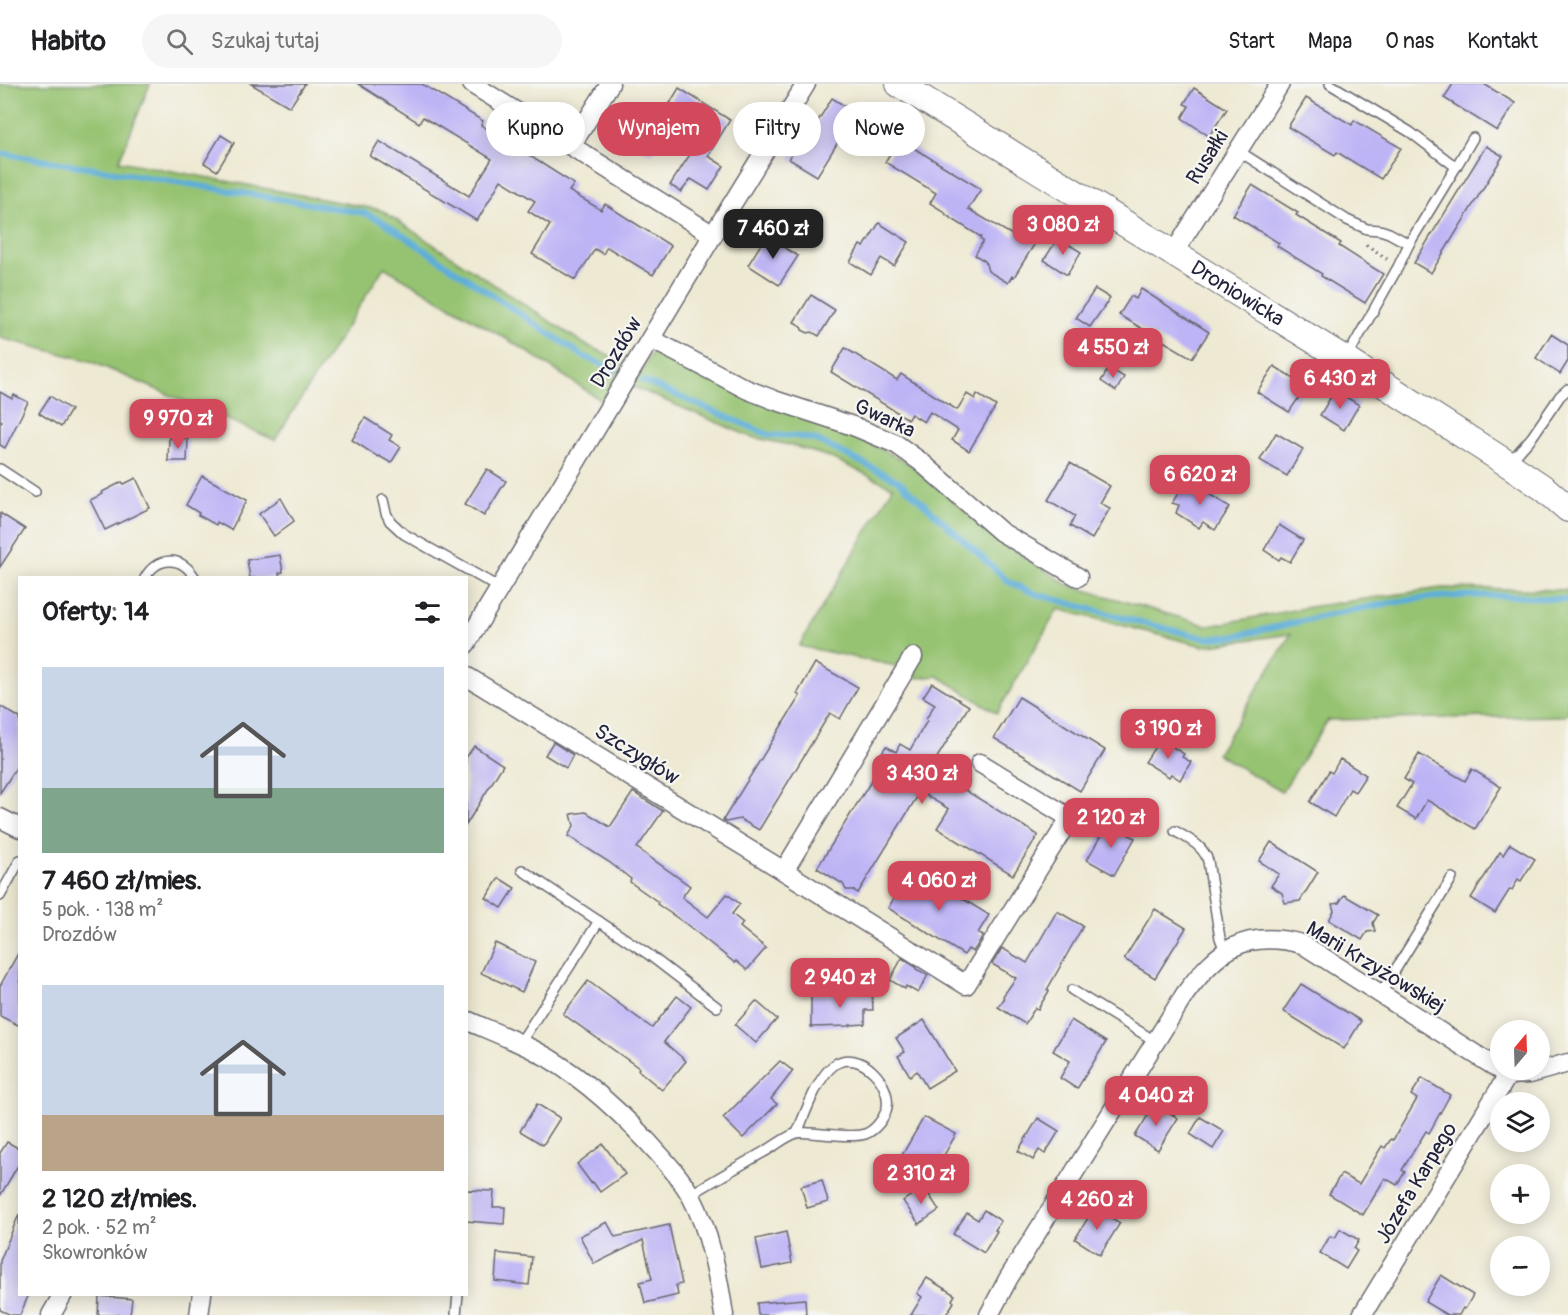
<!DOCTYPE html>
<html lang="pl">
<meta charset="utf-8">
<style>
:root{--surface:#fff;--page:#f6f6f6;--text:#202124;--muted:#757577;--line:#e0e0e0;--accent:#d1495b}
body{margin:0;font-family:Pangolin,sans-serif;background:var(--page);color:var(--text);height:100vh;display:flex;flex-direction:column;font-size:22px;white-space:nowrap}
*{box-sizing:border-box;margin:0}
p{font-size:20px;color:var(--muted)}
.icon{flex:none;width:33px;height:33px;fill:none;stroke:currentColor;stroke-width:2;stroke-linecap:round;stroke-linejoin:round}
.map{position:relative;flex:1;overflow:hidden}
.details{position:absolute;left:18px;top:492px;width:450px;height:720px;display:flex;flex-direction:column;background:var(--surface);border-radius:0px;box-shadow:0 3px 15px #0003}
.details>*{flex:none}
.guide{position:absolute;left:486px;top:18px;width:570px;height:54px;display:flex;gap:12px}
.needle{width:39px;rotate:19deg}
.fabs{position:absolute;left:1490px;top:936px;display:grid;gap:12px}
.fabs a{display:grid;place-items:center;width:60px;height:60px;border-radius:50%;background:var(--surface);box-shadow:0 3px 15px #0003;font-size:30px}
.price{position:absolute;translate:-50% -51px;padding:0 14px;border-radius:12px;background:var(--accent);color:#fff;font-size:20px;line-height:39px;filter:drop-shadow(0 2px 3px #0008)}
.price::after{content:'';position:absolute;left:50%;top:36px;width:18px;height:14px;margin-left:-9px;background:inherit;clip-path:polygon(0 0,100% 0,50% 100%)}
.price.on{background:#222;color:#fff}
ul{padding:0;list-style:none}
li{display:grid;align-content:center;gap:12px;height:318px;padding:0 24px}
li span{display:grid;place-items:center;height:186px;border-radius:0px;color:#555}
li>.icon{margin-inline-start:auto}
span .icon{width:108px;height:108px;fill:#fffc;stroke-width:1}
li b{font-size:26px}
h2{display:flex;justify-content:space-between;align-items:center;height:72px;padding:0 24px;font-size:26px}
.pill{padding:0 21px;border-radius:27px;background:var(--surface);box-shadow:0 3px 15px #0003;font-size:21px;line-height:54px}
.pill.on{background:var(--accent);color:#fff}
header{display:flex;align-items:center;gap:36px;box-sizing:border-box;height:84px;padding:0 30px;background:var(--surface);border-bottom:2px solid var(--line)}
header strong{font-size:28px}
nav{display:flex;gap:33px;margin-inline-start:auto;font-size:21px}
.search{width:420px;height:54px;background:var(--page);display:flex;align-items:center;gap:15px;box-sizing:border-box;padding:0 21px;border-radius:33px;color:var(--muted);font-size:22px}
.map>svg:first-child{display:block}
.green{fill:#96c371;stroke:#5c7256;stroke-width:1.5}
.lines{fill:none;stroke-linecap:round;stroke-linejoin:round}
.stream{stroke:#5daed8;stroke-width:6}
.building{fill:#bdb4f5}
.lane-casing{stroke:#696870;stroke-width:12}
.street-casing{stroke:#696870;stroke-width:21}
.secondary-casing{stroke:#696870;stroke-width:28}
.path{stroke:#696870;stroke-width:4;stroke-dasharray:1.5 4.5;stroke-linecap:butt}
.lane{stroke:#fff;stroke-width:9}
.street{stroke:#fff;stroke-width:18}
.secondary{stroke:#fff;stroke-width:26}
.labels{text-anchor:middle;stroke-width:4.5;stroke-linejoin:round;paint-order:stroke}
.street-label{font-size:21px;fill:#22223b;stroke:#f6f6f2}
</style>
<header>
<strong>Habito</strong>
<div class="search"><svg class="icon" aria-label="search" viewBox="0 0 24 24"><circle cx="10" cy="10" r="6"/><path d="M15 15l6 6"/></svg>Szukaj tutaj</div>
<nav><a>Start</a><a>Mapa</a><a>O nas</a><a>Kontakt</a></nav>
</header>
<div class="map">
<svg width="1568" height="1231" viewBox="0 0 1568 1231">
<rect width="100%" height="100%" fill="#f6f6f2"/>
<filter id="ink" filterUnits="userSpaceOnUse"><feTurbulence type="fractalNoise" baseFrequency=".0167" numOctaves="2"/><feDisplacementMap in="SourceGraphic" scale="12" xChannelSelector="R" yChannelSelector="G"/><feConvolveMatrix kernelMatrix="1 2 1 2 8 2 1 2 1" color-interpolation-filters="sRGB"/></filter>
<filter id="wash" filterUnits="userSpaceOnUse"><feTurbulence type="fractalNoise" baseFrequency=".008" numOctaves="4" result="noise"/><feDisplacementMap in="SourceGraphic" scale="24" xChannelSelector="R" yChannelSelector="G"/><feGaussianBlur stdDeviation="1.35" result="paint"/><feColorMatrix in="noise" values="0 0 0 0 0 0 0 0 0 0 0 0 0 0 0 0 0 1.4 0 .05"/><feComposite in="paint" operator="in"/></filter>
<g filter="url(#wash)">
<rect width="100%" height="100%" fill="#eee9d2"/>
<g class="green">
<polygon points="0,0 150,0 119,77 381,126 586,261 624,278 602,317 522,264 384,183 275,356 90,277 0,254"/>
<polygon points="655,263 849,348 911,381 1006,461 1068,501 1209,542 1309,523 1441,504 1568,506 1568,627 1565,632 1328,636 1282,708 1217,670 1291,550 1203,562 1058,525 997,629 938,592 918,594 896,582 799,562 893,403 829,373 794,362 751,353 633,303"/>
</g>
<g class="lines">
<g class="stream">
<polyline points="0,69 364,129 380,136 583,272 615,286"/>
<path d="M643,297L769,351L795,352L816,356L899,397L1009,498L1036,510L1123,534L1205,554L1231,553C1296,539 1360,522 1425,514C1473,509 1521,512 1568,516"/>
</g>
</g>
<g id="blocks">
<g class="building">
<polygon points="251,0 305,0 290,23"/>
<polygon points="358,0 422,0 483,37 481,41 574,100 569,107 601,126 605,120 671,162 653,191 607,163 603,170 595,165 575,196 532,170 550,141 528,127 535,117 501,96 477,137 370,72 379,57 469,112 492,75 423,33 419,39"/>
<polygon points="1453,0 1484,0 1515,19 1497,47 1444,14"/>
<polygon points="679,4 730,36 708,72 724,82 709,106 691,95 681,108 670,101 708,43 670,19"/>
<polygon points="1194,4 1227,25 1209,52 1182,34 1189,22 1184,20"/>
<polygon points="832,14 856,29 817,92 789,75 798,60 802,63"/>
<polygon points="1306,14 1352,41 1354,36 1401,64 1381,95 1337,68 1335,71 1288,43"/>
<polygon points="652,27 670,38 652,70 627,54 642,30 648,34"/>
<polygon points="221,51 234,59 217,87 204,79"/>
<polygon points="899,55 981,105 968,125 1014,152 1018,145 1037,156 1014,193 1012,192 1008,199 988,187 985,177 975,171 983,157 980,155 981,153 946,131 946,130 943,127 930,119 936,109 885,78"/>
<polygon points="1486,62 1503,72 1431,189 1414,179"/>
<polygon points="1252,101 1298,129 1296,131 1341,159 1339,162 1383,190 1365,219 1321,192 1322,190 1277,162 1279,159 1233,131"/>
<polygon points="879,139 909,158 894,182 881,174 871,191 850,178 860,161 864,163"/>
<polygon points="766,152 798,172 779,201 748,181"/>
<polygon points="1058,154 1081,168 1067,191 1044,176"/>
<polygon points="1095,205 1110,214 1090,243 1076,234"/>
<polygon points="1141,205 1209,248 1192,274 1119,231 1131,212 1136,215"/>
<polygon points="811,211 835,226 819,252 812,248 808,249 802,246 801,242 794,238"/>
<polygon points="1551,250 1568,261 1568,277 1560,290 1536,274"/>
<polygon points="845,264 897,296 901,290 957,326 967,310 975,315 977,310 996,322 969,367 952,356 958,346 930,328 924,338 911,330 908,335 831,288"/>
<polygon points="1274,282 1301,299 1295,309 1300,312 1289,328 1257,308"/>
<polygon points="1109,284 1124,293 1116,307 1101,297"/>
<polygon points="1335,306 1359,321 1344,346 1320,331"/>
<polygon points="0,308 12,315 14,311 28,318 5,364 0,361 0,340 2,337 0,336"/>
<polygon points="50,312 71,326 61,343 39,329"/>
<polygon points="365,334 392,351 389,356 401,363 391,379 379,372 378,373 352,356"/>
<polygon points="1276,349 1303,365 1287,392 1260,376"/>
<polygon points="169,354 188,355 187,377 168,377"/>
<polygon points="1070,379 1110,402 1100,419 1110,424 1092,455 1070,442 1075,432 1048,416"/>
<polygon points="487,385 506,397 484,432 465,420"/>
<polygon points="202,392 247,416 231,446 217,438 216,441 198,431 199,429 186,421"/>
<polygon points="136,394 150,424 105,446 90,416 103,410 102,408 122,398 124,400"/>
<polygon points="1186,396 1230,423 1215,446 1203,438 1199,444 1176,429 1179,421 1172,419"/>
<polygon points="281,414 294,437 274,452 259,430"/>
<polygon points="0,429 25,445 0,483"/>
<polygon points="1279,441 1303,456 1290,478 1281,473 1279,476 1264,466"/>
<polygon points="280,471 283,488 279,489 280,494 250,494 247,476"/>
<polygon points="815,579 858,603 840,635 830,629 759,746 740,735 726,738 723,736 800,612 797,610"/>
<polygon points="932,599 969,622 933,680 940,684 937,689 1038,751 1013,791 937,744 949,725 920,708 858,809 853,806 846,806 843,800 817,784 880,683 875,680 886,662 896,668 900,660 910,666 927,637 926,635 935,620 923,613"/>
<polygon points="1019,613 1105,666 1080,707 994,654"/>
<polygon points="0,622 20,634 20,678 0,709"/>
<polygon points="1160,655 1184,670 1182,673 1191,678 1180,696 1171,690 1169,693 1145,678"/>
<polygon points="553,658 573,671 566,684 545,671"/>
<polygon points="474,662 503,681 466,741 466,674"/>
<polygon points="1419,670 1465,697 1472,685 1501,703 1475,745 1427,716 1416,735 1397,724 1412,700 1404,695"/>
<polygon points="1340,675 1366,691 1355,708 1350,705 1334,733 1310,718 1329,687 1332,689"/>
<polygon points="633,708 663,727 637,764 690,802 682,813 708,833 727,810 740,820 732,830 743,839 740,843 766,864 747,886 736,877 735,879 686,840 657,820 658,818 630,798 631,795 609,778 568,752 574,742 571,730 586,728 610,743"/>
<polygon points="1108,739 1135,754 1114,791 1087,776"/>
<polygon points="1271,758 1318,788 1300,817 1285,819 1282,809 1271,802 1279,790 1259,777"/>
<polygon points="1510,760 1535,775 1521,797 1518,795 1512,806 1510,805 1495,829 1471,814 1500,768 1503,771"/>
<polygon points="913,784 989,831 978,849 983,852 973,868 968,865 964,871 888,824"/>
<polygon points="499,794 515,804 502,824 486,814"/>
<polygon points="1344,811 1378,831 1373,839 1375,847 1367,848 1362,856 1329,836 1334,827 1332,820 1339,819"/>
<polygon points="1155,825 1186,844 1155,894 1124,875"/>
<polygon points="1057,827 1083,842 1047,906 1049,907 1038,925 1035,924 1025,940 998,923 1004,915 1003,912 1016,894 992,880 1002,864 1027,879"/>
<polygon points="495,859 535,878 522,908 481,889"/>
<polygon points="20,866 20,942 0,932 0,902"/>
<polygon points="902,874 916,883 916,885 928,891 918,909 906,902 905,905 890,896"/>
<polygon points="588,897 652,944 677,912 691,923 664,958 686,977 662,1006 638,986 639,984 563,930"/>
<polygon points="1301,900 1361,937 1344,965 1283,927"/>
<polygon points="872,909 873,926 865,926 865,940 850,941 850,942 811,943 811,910"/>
<polygon points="756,917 777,935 756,959 735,941"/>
<polygon points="924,936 955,987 927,1004 917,987 910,992 898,972 905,968 896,954"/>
<polygon points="1071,936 1106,958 1077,1005 1060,994 1070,977 1053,967"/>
<polygon points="780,977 793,987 771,1015 777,1020 743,1054 723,1034"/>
<polygon points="1422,994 1450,1011 1429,1049 1426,1047 1402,1086 1405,1088 1397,1101 1385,1094 1363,1131 1329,1110 1341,1090 1359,1100 1382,1062 1385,1064 1391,1055 1393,1056 1417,1015 1411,1011"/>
<polygon points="537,1020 560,1034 543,1061 520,1047"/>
<polygon points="1155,1020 1178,1034 1158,1066 1135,1052"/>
<polygon points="924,1033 956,1050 930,1096 898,1078"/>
<polygon points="1200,1033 1224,1047 1213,1065 1190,1050"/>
<polygon points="1038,1034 1059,1047 1045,1070 1039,1066 1033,1076 1018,1067"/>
<polygon points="7,1058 20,1065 20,1078 0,1112 0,1069"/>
<polygon points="603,1060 625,1090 600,1108 593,1098 591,1099 577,1080"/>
<polygon points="822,1096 828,1118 807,1124 801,1102"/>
<polygon points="924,1103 939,1126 919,1140 903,1117"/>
<polygon points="466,1106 494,1107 493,1123 505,1123 504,1140 466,1137"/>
<polygon points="1094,1124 1120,1139 1100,1171 1075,1155"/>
<polygon points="984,1126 1001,1137 995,1146 997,1147 984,1169 953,1150 967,1129 978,1136"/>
<polygon points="19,1130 20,1210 29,1210 20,1231 11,1231 0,1226 0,1177"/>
<polygon points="607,1138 615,1153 669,1141 682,1200 676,1201 678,1211 645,1219 640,1198 652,1195 643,1156 594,1180 580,1152"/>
<polygon points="1340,1145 1359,1156 1354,1165 1357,1167 1346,1185 1320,1169 1330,1152 1335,1154"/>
<polygon points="786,1148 792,1179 762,1185 756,1155"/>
<polygon points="497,1169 532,1173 529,1201 495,1197"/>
<polygon points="1441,1191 1473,1211 1465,1225 1463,1224 1459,1231 1447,1231 1425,1218"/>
<polygon points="927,1194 955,1211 952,1216 954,1218 946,1231 911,1231 922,1213 917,1209"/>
<polygon points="99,1212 132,1215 130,1231 98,1231"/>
<polygon points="805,1215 806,1231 758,1231 757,1219"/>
</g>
</g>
</g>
<g filter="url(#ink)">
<use href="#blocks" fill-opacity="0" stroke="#696870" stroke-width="1.5"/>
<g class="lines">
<g class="lane-casing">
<g id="lane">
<polyline points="1330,0 1410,48 1456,83 1409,160 1398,183 1346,275"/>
<polyline points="1237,66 1347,136 1367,145 1380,146 1389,149 1409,160"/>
<polyline points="1456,83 1473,54"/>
<polyline points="1510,378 1532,353 1560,312 1568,305"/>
<polyline points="0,385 35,408"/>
<polyline points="383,416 386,429 390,437 404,450 500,504"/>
<path d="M145,494C157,472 182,471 195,494"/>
<path d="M1175,747C1188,755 1203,761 1208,777L1218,842L1220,854L1225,867"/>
<polyline points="522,786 648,870 717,923"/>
<polyline points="0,812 20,776"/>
<polyline points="1072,906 1155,957"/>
<polyline points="1381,909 1452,794"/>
<polyline points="520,959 599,837"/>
<path d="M690,1111C716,1095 743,1080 769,1065C777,1060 789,1051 797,1049C801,1048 807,1049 811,1049C824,1050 854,1054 865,1050C874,1047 883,1036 886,1027C895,1001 859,963 834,981C818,992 805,1030 797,1049"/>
<polyline points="456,1231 458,1210"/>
</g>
</g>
<g class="street-casing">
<g id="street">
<polyline points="472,0 713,151"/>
<polyline points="571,62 610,0"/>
<polyline points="1173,170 1280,0"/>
<polyline points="651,255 746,305 774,316 853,342 896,360 921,378 1001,448 1078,493"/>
<polyline points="466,560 713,151 806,0"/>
<polyline points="466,592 784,787 966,901 1070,734 980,679"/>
<polyline points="0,734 20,744"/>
<polyline points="784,787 913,573"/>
<path d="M466,936C489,946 512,955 534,966C577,988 615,1023 648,1058C663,1075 680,1092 691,1112C710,1148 718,1191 724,1231"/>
<polyline points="51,1231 63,1210"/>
<polyline points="199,1231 202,1210"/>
<path d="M989,1231L1008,1195L1185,910C1218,865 1245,845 1302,860L1508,991L1529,990L1568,979"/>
<polyline points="1362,1231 1508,991"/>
</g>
</g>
<g class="secondary-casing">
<g id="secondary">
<path id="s1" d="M899,0L1346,276L1508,380L1545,405L1568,425"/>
</g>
</g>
<polyline class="path" points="1366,161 1387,175"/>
<use href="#lane" class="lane"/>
<use href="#street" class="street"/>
<use href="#secondary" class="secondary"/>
</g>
</g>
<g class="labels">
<g class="street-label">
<text transform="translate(1207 73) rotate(-58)" y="7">Rusałki</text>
<text dy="7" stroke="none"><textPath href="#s1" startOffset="398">Droniowicka</textPath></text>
<text transform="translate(616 268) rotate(-59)" y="7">Drozdów</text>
<text transform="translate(885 334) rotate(25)" y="7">Gwarka</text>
<text transform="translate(637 670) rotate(32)" y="7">Szczygłów</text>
<text transform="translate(1376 883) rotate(31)" y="7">Marii Krzyżowskiej</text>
<text transform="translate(1416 1099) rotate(-59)" y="7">Józefa Karpego</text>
</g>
</g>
</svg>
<div class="fabs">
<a><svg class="needle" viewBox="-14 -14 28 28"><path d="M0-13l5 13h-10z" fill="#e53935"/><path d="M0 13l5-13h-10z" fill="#757577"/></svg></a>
<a><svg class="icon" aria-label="layers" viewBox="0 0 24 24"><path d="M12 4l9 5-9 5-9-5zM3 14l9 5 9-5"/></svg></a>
<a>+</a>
<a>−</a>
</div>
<b class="price" style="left:1063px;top:172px">3 080 zł</b>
<b class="price on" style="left:773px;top:176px">7 460 zł</b>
<b class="price" style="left:1113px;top:295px">4 550 zł</b>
<b class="price" style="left:1340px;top:326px">6 430 zł</b>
<b class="price" style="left:178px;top:366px">9 970 zł</b>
<b class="price" style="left:1200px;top:422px">6 620 zł</b>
<b class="price" style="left:1168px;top:676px">3 190 zł</b>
<b class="price" style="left:922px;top:721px">3 430 zł</b>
<b class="price" style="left:1111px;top:765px">2 120 zł</b>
<b class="price" style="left:939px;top:828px">4 060 zł</b>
<b class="price" style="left:840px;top:925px">2 940 zł</b>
<b class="price" style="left:1156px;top:1043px">4 040 zł</b>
<b class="price" style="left:921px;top:1121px">2 310 zł</b>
<b class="price" style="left:1097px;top:1147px">4 260 zł</b>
<div class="guide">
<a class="pill">Kupno</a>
<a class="pill on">Wynajem</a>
<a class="pill">Filtry</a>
<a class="pill">Nowe</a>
</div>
<section class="details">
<h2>Oferty: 14<svg class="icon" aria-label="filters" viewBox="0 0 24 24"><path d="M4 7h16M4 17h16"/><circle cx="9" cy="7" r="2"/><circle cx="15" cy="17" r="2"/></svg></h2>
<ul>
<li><span style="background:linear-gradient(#c9d6e8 65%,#7fa58c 0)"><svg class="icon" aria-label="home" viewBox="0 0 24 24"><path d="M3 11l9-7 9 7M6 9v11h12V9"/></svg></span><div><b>7 460 zł/mies.</b><p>5 pok. · 138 m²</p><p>Drozdów</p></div></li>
<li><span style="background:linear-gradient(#c9d6e8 70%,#b9a48a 0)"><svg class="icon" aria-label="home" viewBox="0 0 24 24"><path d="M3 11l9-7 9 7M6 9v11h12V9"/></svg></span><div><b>2 120 zł/mies.</b><p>2 pok. · 52 m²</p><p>Skowronków</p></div></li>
</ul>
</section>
</div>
